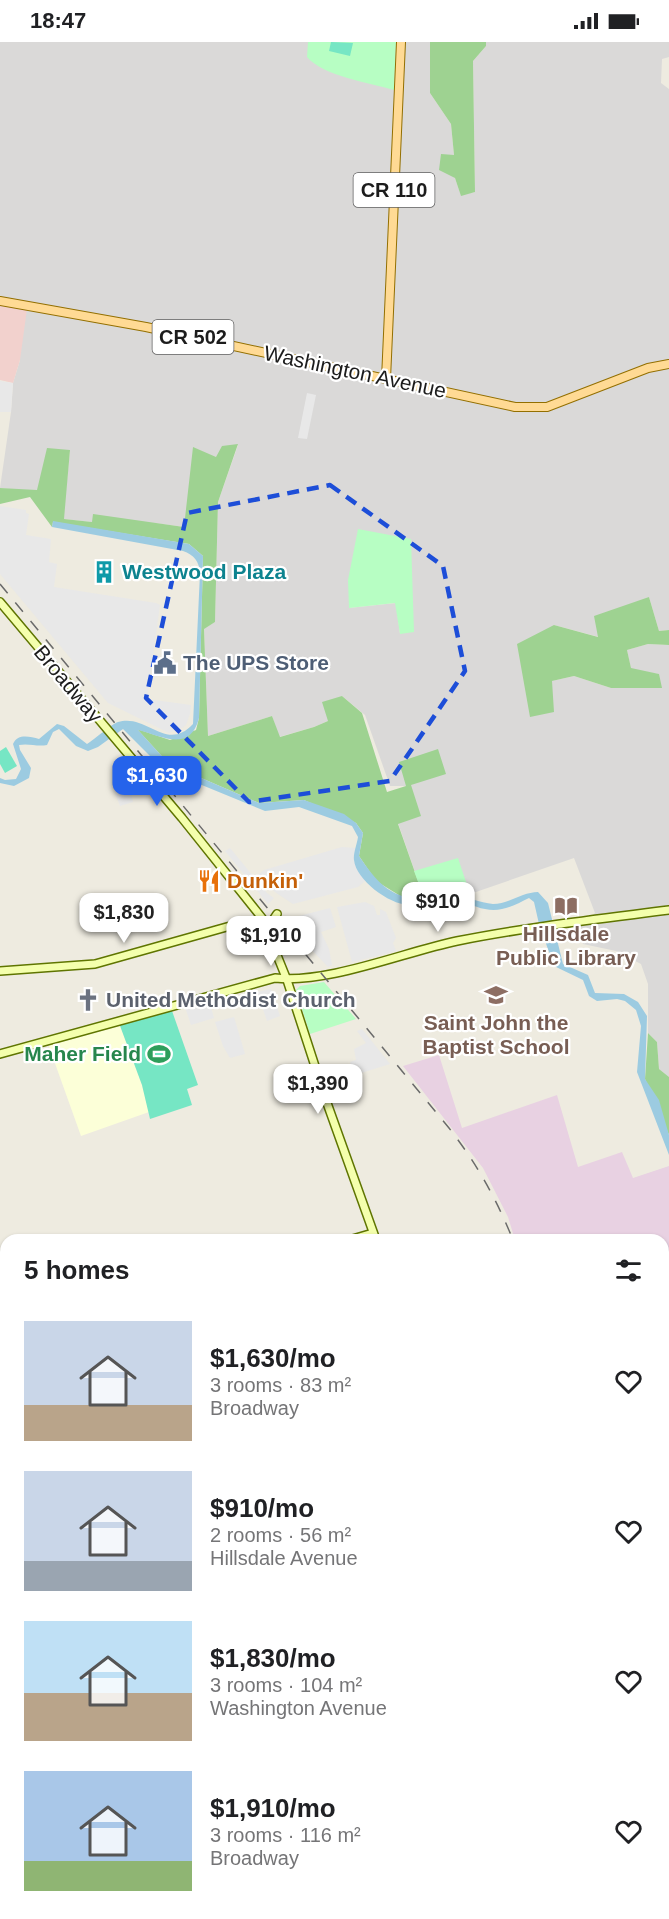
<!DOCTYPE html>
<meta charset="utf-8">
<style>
:root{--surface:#fff;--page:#f6f6f6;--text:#202124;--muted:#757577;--accent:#2563eb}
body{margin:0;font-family:Helvetica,sans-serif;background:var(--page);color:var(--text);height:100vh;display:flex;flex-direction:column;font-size:22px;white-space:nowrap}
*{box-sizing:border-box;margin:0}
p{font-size:20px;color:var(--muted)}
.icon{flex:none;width:33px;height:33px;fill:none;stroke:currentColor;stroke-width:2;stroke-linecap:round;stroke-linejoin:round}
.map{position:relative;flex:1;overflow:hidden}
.details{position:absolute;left:0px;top:1192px;width:669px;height:686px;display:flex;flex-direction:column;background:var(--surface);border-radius:18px 18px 0 0;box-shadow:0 2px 4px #0004}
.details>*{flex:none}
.price{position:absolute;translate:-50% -51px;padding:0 14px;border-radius:12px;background:#fff;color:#222;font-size:20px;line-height:39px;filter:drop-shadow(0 2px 3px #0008)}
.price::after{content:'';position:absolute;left:50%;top:36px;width:18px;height:14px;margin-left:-9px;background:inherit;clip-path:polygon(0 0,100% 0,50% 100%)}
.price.active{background:var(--accent);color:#fff}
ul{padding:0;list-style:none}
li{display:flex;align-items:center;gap:18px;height:150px;padding:0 24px}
li span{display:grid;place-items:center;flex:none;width:168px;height:120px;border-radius:0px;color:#555}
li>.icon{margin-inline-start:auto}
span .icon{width:72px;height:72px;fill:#fffc;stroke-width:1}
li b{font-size:26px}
h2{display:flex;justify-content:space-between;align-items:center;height:72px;padding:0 24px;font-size:26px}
.status{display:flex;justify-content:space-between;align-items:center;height:42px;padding:0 30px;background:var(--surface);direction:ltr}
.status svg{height:16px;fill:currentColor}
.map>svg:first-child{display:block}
.residential{fill:#dad9d8;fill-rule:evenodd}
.commercial{fill:#f2d1cd}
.industrial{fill:#e8d1e2}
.education{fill:#fcffd8}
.forest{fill:#9ed291}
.park{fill:#b7fec3}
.pitch{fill:#76e6c4}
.parking{fill:#e8e8e8}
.water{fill:#9ccbe1}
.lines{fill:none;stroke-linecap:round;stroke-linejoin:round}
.secondary-casing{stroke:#5f7500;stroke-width:10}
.primary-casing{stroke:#936f00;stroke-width:10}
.secondary{stroke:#f4ffad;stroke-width:7}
.primary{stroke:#ffda94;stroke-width:8}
.rail{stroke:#6a6a6a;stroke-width:1.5;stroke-dasharray:12 12;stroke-linecap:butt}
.marked{fill:none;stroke:#1d4ed8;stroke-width:4.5;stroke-dasharray:12 8;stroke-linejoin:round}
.labels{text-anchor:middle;stroke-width:4.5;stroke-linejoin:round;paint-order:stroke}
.shield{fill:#fff;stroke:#606060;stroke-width:1.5}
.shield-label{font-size:20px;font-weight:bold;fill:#1c1c1c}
.street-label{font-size:21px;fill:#1c1c1c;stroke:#fff}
.culture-label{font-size:21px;font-weight:bold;fill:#0d838f;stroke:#fff;text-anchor:start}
.service-label{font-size:21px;font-weight:bold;fill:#4e5e75;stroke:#fff;text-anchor:start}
.food-label{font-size:21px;font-weight:bold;fill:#c56008;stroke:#fff;text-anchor:start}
.education-label{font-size:21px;font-weight:bold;fill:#785e54;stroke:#fff}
.worship-label{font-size:21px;font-weight:bold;fill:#5b616d;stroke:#fff;text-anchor:start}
.leisure-label{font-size:21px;font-weight:bold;fill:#27864d;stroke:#fff;text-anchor:end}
</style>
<div class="status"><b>18:47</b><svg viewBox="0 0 49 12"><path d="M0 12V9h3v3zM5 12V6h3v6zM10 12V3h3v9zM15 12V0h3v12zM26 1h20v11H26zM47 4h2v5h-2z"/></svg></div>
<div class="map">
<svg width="669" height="1877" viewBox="0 0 669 1877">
<rect width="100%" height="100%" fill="#eeebe0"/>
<g class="residential">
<path d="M0,0H430V51L451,82L454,113H441L455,136L461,153L475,150L473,19L486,4V0H669V15L662,17L661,41L669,47V588L659,589L649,555L599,595L554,583L552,639L574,634L611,646L658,632L631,627L627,608L648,602L669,603V1035L659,1027L657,1000L648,991V942L641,922L616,909L583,902L580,885L595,871L574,816L470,852L462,854L445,852L424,856L398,781L406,744H390L365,673L342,654L328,679L314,685L279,695L272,674L208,694L204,586L215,580L218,460L238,403L216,416L194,406L185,485L154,481L92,480L63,477L70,409L38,450L0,446L11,370L13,341L20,318L0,263ZM411,497L400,592L396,561L349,566Z"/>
<polygon points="365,1872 451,1872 452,1876 473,1872 474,1877 367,1877"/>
</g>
<polygon class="commercial" points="0,263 27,267 20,318 13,341 0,338"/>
<polygon class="industrial" points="439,1013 462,1086 557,1053 578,1125 622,1110 633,1136 669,1124 669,1268 663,1270 663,1198 515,1198 508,1175 483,1126 403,1024"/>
<polygon class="education" points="119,981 142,1043 149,1070 81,1094 47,999"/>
<g class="forest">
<polygon points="430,0 486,0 486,4 473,19 475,150 461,154 455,136 439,128 441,112 454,113 451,82 430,51"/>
<polygon points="238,402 218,460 215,580 204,587 208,694 272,674 280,695 314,685 328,679 322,660 342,654 362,671 387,750 406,744 399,720 438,707 446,732 411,743 421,774 398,782 424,856 402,855 376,839 359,814 363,791 356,781 304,758 259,761 169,722 137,687 170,698 196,688 199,676 203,514 189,502 53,480 52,485 30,455 0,462 0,446 37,448 47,406 70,408 64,477 92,480 93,472 184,485 193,405 216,415 222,404"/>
<polygon points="649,555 659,589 669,588 669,603 648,602 627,608 631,626 659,632 662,646 611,646 574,634 552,639 554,670 530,675 517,602 554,583 598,595 594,574"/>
<polygon points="648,991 657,1000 659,1027 669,1035 669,1093 645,1037"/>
<polygon points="669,1268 669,1401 663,1374 663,1270"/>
<polygon points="669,1456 669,1537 663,1540 663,1458"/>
<polygon points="663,1563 669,1563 669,1602 663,1620"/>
<polygon points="663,1759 669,1759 669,1813 663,1821"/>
<polygon points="519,1872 646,1872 645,1877 519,1877"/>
</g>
<g class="park">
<path d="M308,0H396L394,48C370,41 323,34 307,15Z"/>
<polygon points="358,487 411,497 414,590 400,592 395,561 349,566 348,538"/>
<polygon points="458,816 470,852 462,854 445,852 424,856 414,829"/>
<polygon points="324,940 356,977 310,992 296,948 300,944"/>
<polygon points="6,1830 6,1872 70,1872 71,1877 0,1877 0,1833"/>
</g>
<g class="pitch">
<polygon points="331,0 353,1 350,14 329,9"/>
<polygon points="6,705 17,724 5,731 0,722 0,709"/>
<polygon points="171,966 198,1043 187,1047 192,1063 150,1077 142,1043 119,981"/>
<polygon points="6,1859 6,1872 40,1872 40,1877 0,1877 0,1861"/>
</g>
<g class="parking">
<polygon points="0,339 13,341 11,370 0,370"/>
<polygon points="307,351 316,353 307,397 298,396"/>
<polygon points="0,464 26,468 26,471 29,472 26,493 51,497 49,520 57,522 54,545 156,561 160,563 147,657 191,663 190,672 186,683 182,686 169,691 108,661 0,532"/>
<polygon points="125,739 128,740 133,760 120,764 112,743"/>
<polygon points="342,805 356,806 354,818 365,839 358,845 293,862 275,850 258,833 264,828"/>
<polygon points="230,806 267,851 274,856 268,862 225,809"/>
<polygon points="365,860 374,864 377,873 380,873 380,867 386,870 396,896 393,901 396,909 352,920 337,865"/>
<polygon points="330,866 336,885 321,890 329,907 332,923 328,925 286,881 295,875"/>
<polygon points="271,947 280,974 267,979 257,950"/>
<polygon points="208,955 214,976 191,983 184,962"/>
<polygon points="234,975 245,1012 230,1016 223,1004 215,980"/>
<polygon points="362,987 390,1022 355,1033 350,1020 356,1018 354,1007 366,1001 357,989"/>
</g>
<g class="water">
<path d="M53,479L189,502L203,514L199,676C190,711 162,694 138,688L169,722L259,761L304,758L344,772L356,781L363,791L359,814C376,839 392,859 425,856C434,855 443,852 453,853C466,854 480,861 493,862C508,862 523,850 538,850L548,861L563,922L588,933L595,951L624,952L638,960L647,974L645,1037L659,1058L669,1093V1113L637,1030L641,984L636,968L625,959L617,957L597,959L589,954L583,938L554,924L539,882L534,860L529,856C515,863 501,871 485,867C473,865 462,857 449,858C435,859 423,865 408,863C389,862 356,838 354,818C353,812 357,802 358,795L352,784L299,765L265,769L192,739L155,719L123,687L98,705L88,709L76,704L59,687L53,690L47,703C37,705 29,701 19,703L20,708L31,726L29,736L14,744L0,741V736L5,738L16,737L21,727L13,702C18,691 30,695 39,697L57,682L64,684L87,702C95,697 112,682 118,680C147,671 166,711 193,682L200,531C199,519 194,513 183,509L52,485Z"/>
<polygon points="669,1602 669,1759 663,1759 663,1649 666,1648 663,1620"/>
<polygon points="669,1813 669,1877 645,1877 646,1872 663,1872 663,1821"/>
</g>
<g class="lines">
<g class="secondary-casing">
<g id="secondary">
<polyline points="0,560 182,776 262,876 287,938 327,1061 376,1198"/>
<polyline points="269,892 271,881 277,872"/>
<polyline points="0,929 95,922 248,879 264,881"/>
<path d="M0,1012L275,936C328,942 404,910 457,899C527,885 599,877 669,868"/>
<polyline points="349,1198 373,1191"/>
<polyline points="0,1321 6,1319"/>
<polyline points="510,1872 510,1877"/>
</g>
</g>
<g class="primary-casing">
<g id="primary">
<polyline points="0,259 146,285 515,365 547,365 648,326 669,322"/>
<polyline points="386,337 401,0"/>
<polyline points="0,1419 6,1445"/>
<polyline points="137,1877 139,1872"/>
</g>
</g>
<use href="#secondary" class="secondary"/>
<use href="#primary" class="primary"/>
<g class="rail">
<path d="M0,542L449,1086C477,1122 496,1156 513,1198"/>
<polyline points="545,1872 545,1877"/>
</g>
</g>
<path class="marked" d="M330,443L443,524L465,629L390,739L249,760L146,656L187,471Z"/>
<defs>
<g id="building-bare" transform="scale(1.8)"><path d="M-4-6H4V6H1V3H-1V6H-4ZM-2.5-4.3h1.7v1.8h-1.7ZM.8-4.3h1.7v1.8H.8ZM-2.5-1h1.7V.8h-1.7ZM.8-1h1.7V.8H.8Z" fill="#0f9aa8" stroke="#fff" stroke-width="2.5" paint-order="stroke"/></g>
<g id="civic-bare" transform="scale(1.8)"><path d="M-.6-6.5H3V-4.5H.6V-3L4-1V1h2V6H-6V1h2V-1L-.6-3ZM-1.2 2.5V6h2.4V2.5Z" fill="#5c6f8a" stroke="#fff" stroke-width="2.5" paint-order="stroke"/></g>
<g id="restaurant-bare" transform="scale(1.8)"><path d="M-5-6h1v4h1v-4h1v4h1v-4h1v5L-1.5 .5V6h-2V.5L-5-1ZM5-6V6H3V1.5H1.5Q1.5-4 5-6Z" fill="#e8710a" stroke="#fff" stroke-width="2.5" paint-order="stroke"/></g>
<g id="library-bare" transform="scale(1.8)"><path d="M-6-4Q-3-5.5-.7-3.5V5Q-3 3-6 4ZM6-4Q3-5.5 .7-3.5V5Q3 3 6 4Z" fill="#8d6e63" stroke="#fff" stroke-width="2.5" paint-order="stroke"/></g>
<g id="school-bare" transform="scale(1.8)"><path d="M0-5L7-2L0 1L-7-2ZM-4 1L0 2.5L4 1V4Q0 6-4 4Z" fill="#8d6e63" stroke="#fff" stroke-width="2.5" paint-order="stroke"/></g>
<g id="church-bare" transform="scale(1.8)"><path d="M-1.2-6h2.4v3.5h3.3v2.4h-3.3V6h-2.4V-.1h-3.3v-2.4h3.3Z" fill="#6b7280" stroke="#fff" stroke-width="2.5" paint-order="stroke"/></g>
<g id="stadium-bare" transform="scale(1.8)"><path d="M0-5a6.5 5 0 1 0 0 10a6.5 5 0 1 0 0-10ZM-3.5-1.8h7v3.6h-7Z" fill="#2e9e5b" stroke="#fff" stroke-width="2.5" paint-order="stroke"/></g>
</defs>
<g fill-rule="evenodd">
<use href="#building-bare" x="104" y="530"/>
<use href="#civic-bare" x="165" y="621"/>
<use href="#restaurant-bare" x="209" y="839"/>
<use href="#library-bare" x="566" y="864"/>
<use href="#school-bare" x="496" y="953"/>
<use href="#church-bare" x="88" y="958"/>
<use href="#stadium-bare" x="159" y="1012"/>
</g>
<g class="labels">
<g class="shield">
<rect x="353.5" y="131" width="81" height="34" rx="4.5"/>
<rect x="152.5" y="278" width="81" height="34" rx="4.5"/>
</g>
<g class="shield-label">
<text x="394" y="155">CR 110</text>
<text x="193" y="302">CR 502</text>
</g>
<g class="street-label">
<text transform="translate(355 330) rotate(12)" y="7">Washington Avenue</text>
<text transform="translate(68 642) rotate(50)" y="7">Broadway</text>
</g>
<g class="culture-label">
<text x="122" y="537">Westwood Plaza</text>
</g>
<g class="service-label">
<text x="183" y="628">The UPS Store</text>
</g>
<g class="food-label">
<text x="227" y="846">Dunkin'</text>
</g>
<g class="education-label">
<text x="566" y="899">Hillsdale<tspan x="566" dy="24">Public Library</tspan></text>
<text x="496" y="988">Saint John the<tspan x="496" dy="24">Baptist School</tspan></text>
</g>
<g class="worship-label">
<text x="106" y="965">United Methodist Church</text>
</g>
<g class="leisure-label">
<text x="141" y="1019">Maher Field</text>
</g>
</g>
</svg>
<b class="price active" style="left:157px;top:765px">$1,630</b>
<b class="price" style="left:438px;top:891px">$910</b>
<b class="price" style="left:124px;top:902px">$1,830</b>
<b class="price" style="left:271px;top:925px">$1,910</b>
<b class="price" style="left:318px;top:1073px">$1,390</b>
<section class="details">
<h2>5 homes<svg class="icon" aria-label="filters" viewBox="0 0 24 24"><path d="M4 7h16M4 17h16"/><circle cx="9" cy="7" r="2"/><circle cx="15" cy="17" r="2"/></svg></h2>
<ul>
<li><span style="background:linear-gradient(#c9d6e8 70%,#b9a48a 0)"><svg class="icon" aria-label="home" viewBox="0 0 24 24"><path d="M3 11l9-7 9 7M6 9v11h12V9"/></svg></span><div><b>$1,630/mo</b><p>3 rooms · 83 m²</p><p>Broadway</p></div><svg class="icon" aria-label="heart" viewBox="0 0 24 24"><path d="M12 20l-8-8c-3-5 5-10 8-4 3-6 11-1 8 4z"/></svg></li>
<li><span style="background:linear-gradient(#c9d6e8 75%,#9aa5b1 0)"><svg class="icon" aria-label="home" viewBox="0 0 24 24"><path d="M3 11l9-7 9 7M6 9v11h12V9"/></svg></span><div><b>$910/mo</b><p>2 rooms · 56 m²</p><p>Hillsdale Avenue</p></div><svg class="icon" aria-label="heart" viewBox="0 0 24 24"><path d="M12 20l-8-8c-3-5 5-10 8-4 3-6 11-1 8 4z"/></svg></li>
<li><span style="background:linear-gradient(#bfe0f5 60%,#b9a48a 0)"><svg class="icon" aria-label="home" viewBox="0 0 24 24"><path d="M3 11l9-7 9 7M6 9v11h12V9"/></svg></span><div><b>$1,830/mo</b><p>3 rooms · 104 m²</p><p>Washington Avenue</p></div><svg class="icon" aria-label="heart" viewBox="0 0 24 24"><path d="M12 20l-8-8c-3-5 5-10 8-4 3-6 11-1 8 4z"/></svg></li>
<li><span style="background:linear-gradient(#a9c7e8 75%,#8fb573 0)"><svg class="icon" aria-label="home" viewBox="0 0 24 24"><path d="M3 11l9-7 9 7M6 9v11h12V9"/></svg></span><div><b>$1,910/mo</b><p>3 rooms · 116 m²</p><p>Broadway</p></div><svg class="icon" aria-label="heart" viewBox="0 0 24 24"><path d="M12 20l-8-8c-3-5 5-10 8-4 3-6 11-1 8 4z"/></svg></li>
</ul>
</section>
</div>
